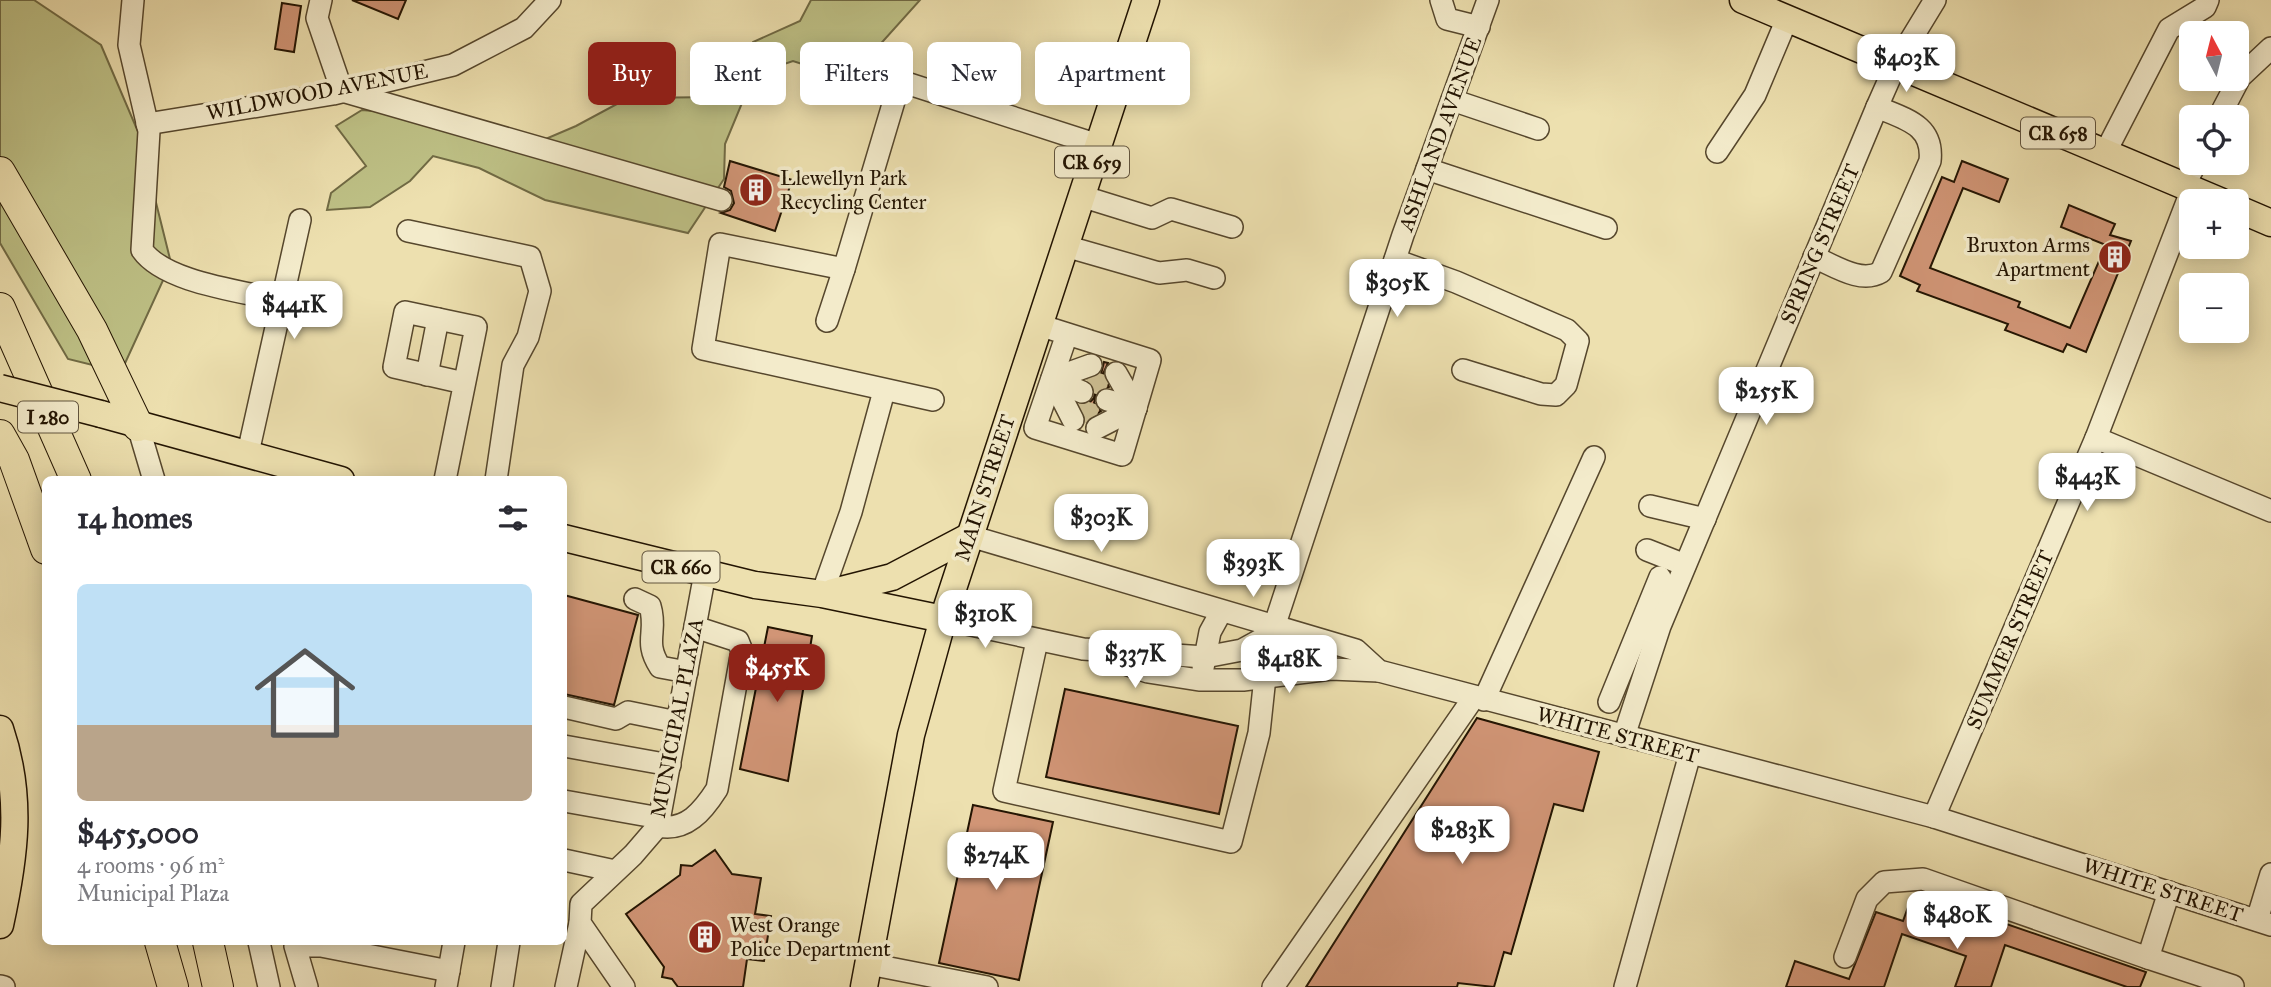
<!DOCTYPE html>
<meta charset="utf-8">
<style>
:root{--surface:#fff;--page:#f7f7f7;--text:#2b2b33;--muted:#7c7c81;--line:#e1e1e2;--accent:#8f2418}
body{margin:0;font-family:"IM FELL Great Primer",serif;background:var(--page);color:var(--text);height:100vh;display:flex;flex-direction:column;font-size:26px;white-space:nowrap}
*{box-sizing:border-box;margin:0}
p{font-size:23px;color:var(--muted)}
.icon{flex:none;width:38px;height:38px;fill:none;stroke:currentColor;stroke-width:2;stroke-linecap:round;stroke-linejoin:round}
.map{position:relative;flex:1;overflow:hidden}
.panel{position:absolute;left:42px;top:476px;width:525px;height:469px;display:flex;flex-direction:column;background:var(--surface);border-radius:10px;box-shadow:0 4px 18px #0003}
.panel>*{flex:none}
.hud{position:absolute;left:588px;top:42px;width:665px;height:63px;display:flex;gap:14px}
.needle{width:46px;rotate:353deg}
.fabs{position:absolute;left:2179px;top:21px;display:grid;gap:14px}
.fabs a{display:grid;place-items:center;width:70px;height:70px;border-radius:10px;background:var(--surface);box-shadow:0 4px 18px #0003;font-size:35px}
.price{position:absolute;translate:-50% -60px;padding:0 16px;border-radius:14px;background:#fff;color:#222;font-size:23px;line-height:46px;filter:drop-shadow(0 2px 4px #0008)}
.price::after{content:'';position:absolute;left:50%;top:42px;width:21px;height:16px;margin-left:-10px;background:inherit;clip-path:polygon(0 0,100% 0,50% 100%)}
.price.on{background:var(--accent);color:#fff}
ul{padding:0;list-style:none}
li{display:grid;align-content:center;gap:14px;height:371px;padding:0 35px}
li+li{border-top:2px solid var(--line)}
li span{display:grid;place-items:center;height:217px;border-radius:10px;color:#555}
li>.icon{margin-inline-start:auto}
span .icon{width:126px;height:126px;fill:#fffc;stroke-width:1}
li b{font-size:30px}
h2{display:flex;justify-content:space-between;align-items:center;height:84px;padding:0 35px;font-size:30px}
.tag{padding:0 24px;border-radius:10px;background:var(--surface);box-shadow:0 4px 18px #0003;font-size:24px;line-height:63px}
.tag.on{background:var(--accent);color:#fff}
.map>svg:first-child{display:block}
.green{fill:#bec186;stroke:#706a44;stroke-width:2}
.building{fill:#d19576;stroke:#231402;stroke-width:2}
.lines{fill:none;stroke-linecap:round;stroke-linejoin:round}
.minor-tunnel{stroke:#cfc195;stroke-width:21;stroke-dasharray:21 10;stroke-linecap:butt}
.minor-casing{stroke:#56472d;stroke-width:24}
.major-casing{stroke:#231402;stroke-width:29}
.highway-casing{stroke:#231402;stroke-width:32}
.minor{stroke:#f3ebcb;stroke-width:21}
.major{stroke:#ede0af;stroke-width:26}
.highway{stroke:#ede0af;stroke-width:30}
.major-bridge-casing{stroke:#231402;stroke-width:29;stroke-linecap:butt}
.major-bridge{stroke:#ede0af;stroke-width:26}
.labels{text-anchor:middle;stroke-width:7;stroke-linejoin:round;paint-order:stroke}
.shield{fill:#f3ebcb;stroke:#61543e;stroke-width:2}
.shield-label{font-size:19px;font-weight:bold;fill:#231402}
.street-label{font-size:21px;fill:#231402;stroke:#f3ebcb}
.poi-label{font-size:21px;fill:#231402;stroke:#f3ebcb;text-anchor:start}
</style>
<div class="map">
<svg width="2271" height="987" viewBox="0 0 2271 987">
<rect width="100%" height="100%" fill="#ede0af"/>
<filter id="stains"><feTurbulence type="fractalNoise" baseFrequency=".00286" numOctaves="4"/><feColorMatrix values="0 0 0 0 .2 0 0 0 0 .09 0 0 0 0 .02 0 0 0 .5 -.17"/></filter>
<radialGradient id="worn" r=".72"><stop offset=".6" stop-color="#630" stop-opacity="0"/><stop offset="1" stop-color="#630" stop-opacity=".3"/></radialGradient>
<g class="green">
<polygon points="0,0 34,0 101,45 139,134 171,263 121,372 68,359 0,243"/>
<polygon points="811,0 920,0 849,79 793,61 754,74 725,144 724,179 688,233 545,200 479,168 433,156 410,181 370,207 327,210 331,193 366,166 336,126 362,110 430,116 534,144 576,126 628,98 719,97 753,42 800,21"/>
</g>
<g class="building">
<polygon points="352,0 406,0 398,19"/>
<polygon points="282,3 301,6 294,52 275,49"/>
<polygon points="730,161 792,180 775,231 721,213 730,210 734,203 731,191 724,187"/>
<polygon points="1962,161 2008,179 1999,202 1963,188 1930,268 2020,302 2018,307 2070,328 2106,245 2061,227 2069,205 2115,224 2110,235 2131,241 2086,352 2067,344 2063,352 2005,330 2008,324 1917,291 1920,285 1900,276 1942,177 1954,182"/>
<polygon points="1104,362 1108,363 1103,374 1109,387 1097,391 1094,403 1101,411 1086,421 1080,405 1089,403 1094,398 1095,390 1088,380 1101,374"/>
<polygon points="564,595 638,615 614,705 564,694"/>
<polygon points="768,627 812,636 788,781 740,769"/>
<polygon points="1065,689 1238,726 1219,814 1046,777"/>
<polygon points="1477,718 1599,752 1583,811 1554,804 1511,954 1504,952 1494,987 1458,983 1457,987 1306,987"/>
<polygon points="973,805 1053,822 1019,980 939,963"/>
<polygon points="715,850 732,874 761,878 755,914 771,916 764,961 747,959 743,987 678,987 672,979 662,977 664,967 626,914 680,875 681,865 692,866"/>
<polygon points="1911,899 1990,926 1992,919 2146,972 2140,987 2127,987 2005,945 1991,987 1955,987 1966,956 1902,934 1884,987 1786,987 1795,961 1849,979 1876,912 1903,921"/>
</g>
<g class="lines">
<g class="minor-tunnel">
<polyline points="1087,380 1111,388"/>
<polyline points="1077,409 1101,417"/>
</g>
<g class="minor-casing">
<g id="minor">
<path d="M133,0L129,45L149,131L142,250C165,283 243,291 282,301"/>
<polyline points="321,0 317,18 342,91 721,200"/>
<polyline points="1441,0 1447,19 1479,27"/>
<polyline points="1452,100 1538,129"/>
<polyline points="2219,117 2240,77 2271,48"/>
<polyline points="147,124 333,94 453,65 524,28 550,0"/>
<polyline points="1717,152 1755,95 1787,19"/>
<polyline points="2105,153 2169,29 2205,7 2208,0"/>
<polyline points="1427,169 1606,228"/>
<polyline points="2184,186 2196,163"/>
<polyline points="1081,196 1152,218 1171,209 1232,227"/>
<polyline points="408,231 530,257 540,291 528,337 513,365 496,480"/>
<polyline points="1065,246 1159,273 1187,270 1214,278"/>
<path d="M1814,257C1835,266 1861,284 1881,272L1930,161C1934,125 1905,119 1877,107"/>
<polyline points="1395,260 1456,282 1567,330 1578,341 1566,385 1556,395 1541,394 1463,370"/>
<polyline points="827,321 844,269"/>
<polyline points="1039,325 1150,360 1122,455 1035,428 1067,334"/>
<polyline points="1116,373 1136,408"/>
<polyline points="427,375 438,319"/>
<polyline points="1052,379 1073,420"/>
<polyline points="1052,379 1091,365"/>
<polyline points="1052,379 1082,392"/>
<polyline points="933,400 703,349 720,244 844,269 900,81 1098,145"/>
<polyline points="1107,400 1136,408"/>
<polyline points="138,426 154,480"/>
<polyline points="1097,428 1136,408"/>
<polyline points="2096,438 2271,511"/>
<polyline points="248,453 300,220"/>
<polyline points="445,480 476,327 405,312 394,367 464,383"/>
<polyline points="1650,506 1705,519"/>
<polyline points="970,536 1356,650 1379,671 1934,817 2271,925"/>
<polyline points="1647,550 1685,565"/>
<polyline points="822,594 851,512 884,391"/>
<path d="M635,599L650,606C658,632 643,641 660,667L687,672"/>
<polyline points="943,619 1083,649 1205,657 1242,650 1262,639 1274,627 1403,235 1488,0"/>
<polyline points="1037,641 1004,791 1231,842 1259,733 1265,677"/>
<polyline points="1108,658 1148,672 1199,680 1243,680 1331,669 1379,671"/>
<polyline points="1203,668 1210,632 1221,612"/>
<polyline points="1484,700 1594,457"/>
<polyline points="1609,702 1660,577"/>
<polyline points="564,707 616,719 628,712 677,722"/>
<polyline points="1624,736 1660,626 1877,107 1896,64 1935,0"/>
<polyline points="564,746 670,765"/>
<polyline points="564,801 660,818"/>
<polyline points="1934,817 2096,438 2192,189"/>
<path d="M658,826C686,832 703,811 717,789L742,651L738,641L695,627"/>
<polyline points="564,860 615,871"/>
<polyline points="2257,920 2271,874"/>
<polyline points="259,942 269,987"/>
<polyline points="1845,957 1867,899 1884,882 1923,879 2148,958 2169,892"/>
<polyline points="2148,958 2233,986"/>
<polyline points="869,964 987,987"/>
<polyline points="0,986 4,987"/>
<polyline points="307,987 295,946 321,946 449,971"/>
<polyline points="446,987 454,942"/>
<polyline points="502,987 509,942"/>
<polyline points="566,987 580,923"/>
<polyline points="624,987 580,923 581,904 633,855 658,826 705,573"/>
<polyline points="1273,987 1474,697"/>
<polyline points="1625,987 1690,754"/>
</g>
</g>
<g class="major-casing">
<g id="major">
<polyline points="1743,0 2220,201"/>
<polyline points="2236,208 2271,223"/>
<polyline points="101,414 341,480"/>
<polyline points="564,538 755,585 822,594 943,619"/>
<polyline points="833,592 892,577 970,536"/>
<path d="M0,729C23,797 15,856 0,925"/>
<polyline points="864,987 911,735 943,619 1146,0"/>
</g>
</g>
<g class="highway-casing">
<g id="highway">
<polyline points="0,172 92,330 138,426"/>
<polyline points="0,308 76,480"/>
<polyline points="0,435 14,460 46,549"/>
<polyline points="160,942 173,987"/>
<polyline points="208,942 218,987"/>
</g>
</g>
<use href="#minor" class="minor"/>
<use href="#major" class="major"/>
<use href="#highway" class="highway"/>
<g class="major-bridge-casing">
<polyline id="major-bridge" points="0,388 101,414"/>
</g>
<use href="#major-bridge" class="major-bridge"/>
</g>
<defs>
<g id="building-disc" transform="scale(1.75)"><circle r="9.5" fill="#8f2418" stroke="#f3ebcb"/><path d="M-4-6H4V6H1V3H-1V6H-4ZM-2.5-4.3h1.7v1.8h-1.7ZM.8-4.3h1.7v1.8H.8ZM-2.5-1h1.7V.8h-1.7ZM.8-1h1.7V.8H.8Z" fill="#fff"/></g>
</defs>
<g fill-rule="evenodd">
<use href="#building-disc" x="756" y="190"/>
<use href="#building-disc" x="2115" y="257"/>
<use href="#building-disc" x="705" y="937"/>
</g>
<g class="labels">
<g class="shield">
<rect x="2021" y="117.5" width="74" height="31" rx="5"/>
<rect x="1055" y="146.5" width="74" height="31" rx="5"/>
<rect x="18" y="401.5" width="60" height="31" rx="5"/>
<rect x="642.5" y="551.5" width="77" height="31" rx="5"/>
</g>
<g class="shield-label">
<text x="2058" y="140">CR 658</text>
<text x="1092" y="169">CR 659</text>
<text x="48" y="424">I 280</text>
<text x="681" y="574">CR 660</text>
</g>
<g class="street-label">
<text transform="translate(317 92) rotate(-11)" y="7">WILDWOOD AVENUE</text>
<text transform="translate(1440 134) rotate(-70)" y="7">ASHLAND AVENUE</text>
<text transform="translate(1820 244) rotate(-67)" y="7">SPRING STREET</text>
<text transform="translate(985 488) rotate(-72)" y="7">MAIN STREET</text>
<text transform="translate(2010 640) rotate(-67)" y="7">SUMMER STREET</text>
<text transform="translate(677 718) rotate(-79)" y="7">MUNICIPAL PLAZA</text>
<text transform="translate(1618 735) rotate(15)" y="7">WHITE STREET</text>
<text transform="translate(2163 890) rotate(18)" y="7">WHITE STREET</text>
</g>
<g class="poi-label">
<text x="780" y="185">Llewellyn Park<tspan x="780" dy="24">Recycling Center</tspan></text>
<text x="2090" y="252" text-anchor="end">Bruxton Arms<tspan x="2090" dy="24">Apartment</tspan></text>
<text x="730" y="932">West Orange<tspan x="730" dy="24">Police Department</tspan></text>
</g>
</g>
<rect width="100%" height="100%" filter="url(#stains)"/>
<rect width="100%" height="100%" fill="url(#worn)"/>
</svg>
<div class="fabs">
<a><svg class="needle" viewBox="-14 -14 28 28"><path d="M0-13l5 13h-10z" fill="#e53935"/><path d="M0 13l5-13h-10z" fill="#7c7c81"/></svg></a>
<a><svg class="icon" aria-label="locate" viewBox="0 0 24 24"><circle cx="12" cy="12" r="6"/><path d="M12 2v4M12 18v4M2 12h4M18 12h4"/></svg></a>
<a>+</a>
<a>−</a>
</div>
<b class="price" style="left:1906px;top:94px">$403K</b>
<b class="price" style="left:1397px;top:319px">$305K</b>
<b class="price" style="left:294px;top:341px">$441K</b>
<b class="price" style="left:1766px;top:427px">$255K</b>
<b class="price" style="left:2087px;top:513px">$443K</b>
<b class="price" style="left:1101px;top:554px">$303K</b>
<b class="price" style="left:1253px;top:599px">$393K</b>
<b class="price" style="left:985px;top:650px">$310K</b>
<b class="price" style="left:1135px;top:690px">$337K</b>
<b class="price" style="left:1289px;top:695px">$418K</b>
<b class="price on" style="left:777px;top:704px">$455K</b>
<b class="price" style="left:1462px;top:866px">$283K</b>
<b class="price" style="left:996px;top:892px">$274K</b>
<b class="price" style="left:1957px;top:951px">$480K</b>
<div class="hud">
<a class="tag on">Buy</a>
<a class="tag">Rent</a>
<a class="tag">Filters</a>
<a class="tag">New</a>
<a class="tag">Apartment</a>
</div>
<section class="panel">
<h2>14 homes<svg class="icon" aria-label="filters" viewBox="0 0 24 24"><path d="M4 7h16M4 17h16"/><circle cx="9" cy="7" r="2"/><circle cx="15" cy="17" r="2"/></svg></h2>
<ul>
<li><span style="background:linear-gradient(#bfe0f5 65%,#b9a48a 0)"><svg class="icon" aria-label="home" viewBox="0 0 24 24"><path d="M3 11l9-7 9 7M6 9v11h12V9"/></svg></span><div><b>$455,000</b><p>4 rooms · 96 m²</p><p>Municipal Plaza</p></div></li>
</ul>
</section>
</div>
